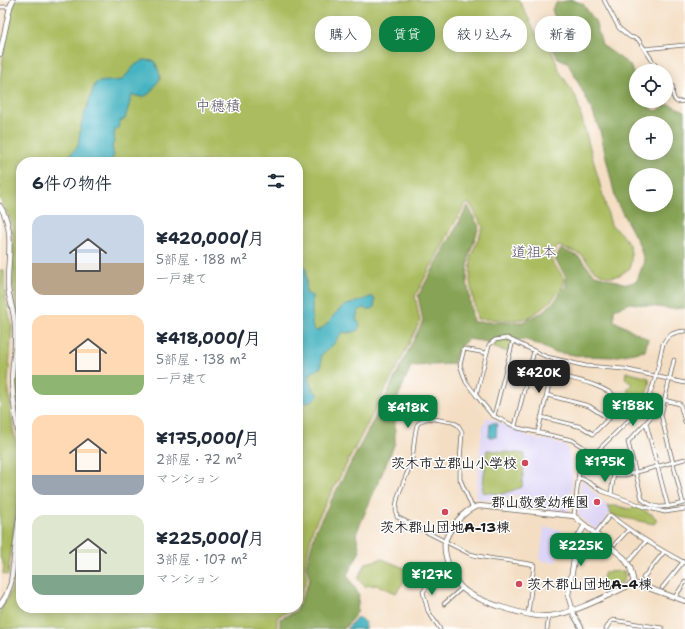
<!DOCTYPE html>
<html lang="ja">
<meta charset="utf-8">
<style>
:root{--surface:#fff;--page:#f2f2f3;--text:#1f2937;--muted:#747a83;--accent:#0b8043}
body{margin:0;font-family:"Shantell Sans","Klee One",sans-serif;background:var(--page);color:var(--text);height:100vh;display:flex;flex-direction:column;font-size:15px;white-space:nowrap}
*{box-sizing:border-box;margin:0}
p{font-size:13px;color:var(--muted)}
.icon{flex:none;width:22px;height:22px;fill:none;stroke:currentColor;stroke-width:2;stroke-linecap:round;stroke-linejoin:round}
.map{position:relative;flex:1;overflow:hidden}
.panel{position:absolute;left:16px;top:157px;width:287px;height:456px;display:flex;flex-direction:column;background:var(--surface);border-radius:16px;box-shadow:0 2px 10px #0003}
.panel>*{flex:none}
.hud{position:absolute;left:315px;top:16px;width:310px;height:36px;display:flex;gap:8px}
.tools{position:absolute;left:629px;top:64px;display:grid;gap:8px}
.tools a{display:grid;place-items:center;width:44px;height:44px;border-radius:50%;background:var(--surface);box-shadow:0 2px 10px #0003;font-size:20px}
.price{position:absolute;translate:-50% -34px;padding:0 9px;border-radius:8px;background:var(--accent);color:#fff;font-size:13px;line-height:26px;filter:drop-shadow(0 1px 2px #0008)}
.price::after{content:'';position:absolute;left:50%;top:24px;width:12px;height:9px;margin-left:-6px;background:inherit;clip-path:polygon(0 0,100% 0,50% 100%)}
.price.current{background:#222;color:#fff}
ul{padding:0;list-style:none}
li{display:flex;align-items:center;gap:12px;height:100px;padding:0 16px}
li span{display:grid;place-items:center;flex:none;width:112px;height:80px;border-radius:12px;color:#555}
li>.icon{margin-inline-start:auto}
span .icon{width:48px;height:48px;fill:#fffc;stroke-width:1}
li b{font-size:17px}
h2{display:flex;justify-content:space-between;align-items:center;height:48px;padding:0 16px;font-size:17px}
.tag{padding:0 14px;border-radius:16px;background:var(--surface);box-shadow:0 2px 10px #0003;font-size:14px;line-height:36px}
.tag.current{background:var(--accent);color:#fff}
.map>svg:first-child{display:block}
.built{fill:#ddd5f6}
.green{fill:#aabc5f;stroke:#636c3e}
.forest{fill:#87a456;stroke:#526039;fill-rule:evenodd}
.water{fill:#46b4c1;stroke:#31686e}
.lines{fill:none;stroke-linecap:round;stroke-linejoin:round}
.street-casing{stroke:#686056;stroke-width:4.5}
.secondary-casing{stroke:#686056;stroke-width:6}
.street{stroke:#fff;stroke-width:3}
.secondary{stroke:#fff;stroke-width:4.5}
.poi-dot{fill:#d1495b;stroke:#fff;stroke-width:1.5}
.labels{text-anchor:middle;stroke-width:3;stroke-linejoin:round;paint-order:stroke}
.poi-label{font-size:14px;font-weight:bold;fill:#1c1c1c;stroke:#fff;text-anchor:end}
.neighbourhood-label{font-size:15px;fill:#585165;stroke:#fff}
</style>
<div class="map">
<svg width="685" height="629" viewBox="0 0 685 629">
<rect width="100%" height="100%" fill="#fff"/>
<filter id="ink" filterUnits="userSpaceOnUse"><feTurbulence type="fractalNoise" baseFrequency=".025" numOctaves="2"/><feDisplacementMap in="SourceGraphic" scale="8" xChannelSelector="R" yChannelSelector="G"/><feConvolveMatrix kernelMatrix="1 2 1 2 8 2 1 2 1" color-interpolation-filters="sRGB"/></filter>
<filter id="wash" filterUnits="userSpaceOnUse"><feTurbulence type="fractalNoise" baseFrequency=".012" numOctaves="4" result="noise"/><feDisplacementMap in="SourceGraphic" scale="16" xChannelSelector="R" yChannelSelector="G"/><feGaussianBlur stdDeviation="0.9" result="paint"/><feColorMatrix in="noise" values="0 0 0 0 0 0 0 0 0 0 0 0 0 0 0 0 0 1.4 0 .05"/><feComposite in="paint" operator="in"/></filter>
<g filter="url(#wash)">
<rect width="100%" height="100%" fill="#f4dec3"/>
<g class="built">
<polygon points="488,417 538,440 554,440 555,443 566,446 568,450 573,475 570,510 566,511 521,506 517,495 502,499 500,501 476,498 482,429 484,423"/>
<polygon points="583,480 605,504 610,513 599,528 593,528 581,518 578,514 581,482"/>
<polygon points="544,527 562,530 556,562 542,561 540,559"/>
</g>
<g class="green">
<path d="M16,0H519L540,41L550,47L560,72L576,97L611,225C628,239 634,246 630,268L620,275L611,277L603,275L594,270L582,255L558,246L552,255V262C556,268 565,276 564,283C562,293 534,318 523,319C508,321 492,319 477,319L470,282L471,256L483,227L470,204H465L415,296L420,321L400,362L313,528L304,568L307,578L298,601V162H21V436L15,381L19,348V324L13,284V233L11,220L0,200V79L7,30L12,8Z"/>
<polygon points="0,270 4,270 5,297 12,326 8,382 13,430 20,458 21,474 8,575 3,574 4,565 0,558"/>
<polygon points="509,340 511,343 509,352 491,347 498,341"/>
<path d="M626,372L649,378C651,387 645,396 640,403L627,390L632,384L625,379Z"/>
<polygon points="656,392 658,402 662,403 659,415 654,417 645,408 653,399"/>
<polygon points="487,450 525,454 522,487 502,494 482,492"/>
<polygon points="607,506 618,506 629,509 637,507 653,515 657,520 654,524 615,516 611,514"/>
<polygon points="21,519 21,608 295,608 277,617 277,629 0,629 0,611 7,600 12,588"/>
<polygon points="382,559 409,570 411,572 396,593 377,585 364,586 358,579 366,563"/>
<polygon points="624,571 625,576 622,583 602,591 599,590 605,572"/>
</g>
<path class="forest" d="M570,0H573L583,4L595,21L602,45L630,65L636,80V101H647L651,109L657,111L668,104L685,111V308L671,309L630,303L614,309V321L648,339L645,351L613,357L581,356L554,352L527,340H511L494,343L468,339L458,349L453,364L411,366L395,404V443L356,534L360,551L347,575L359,595L357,612L344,629H280V619L296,611L310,579L306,567L316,529L381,406L423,321L418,296L468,206L479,227L469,255L467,280L473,322H523L543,312L557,298L566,285V277L555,259L561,249L579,257L595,275L627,284L637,281L644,261L640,246L616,201L600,131L592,110L576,78L567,62L558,58L554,51L552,42L561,21L554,16L552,9L556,3ZM636,123H666V153H636ZM636,175H666V205H636Z"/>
<g class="water">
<polygon points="144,60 155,61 160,75 160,79 149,94 142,97 132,95 125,119 120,121 118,128 115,129 114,141 112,147 114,155 112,159 113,162 65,162 68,157 78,146 81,124 95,84 98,82 122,80 135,65"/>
<path d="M298,262L303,265L306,270V293L312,296V325L314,330L317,331C328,326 331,317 340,309C346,304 361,301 370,297H373L375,300L374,308L367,310L364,308L358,311L356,320L358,321L360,325L357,331L348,333L344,332L340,335L333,345L321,355V367L311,373L309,381L314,391L319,395C312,402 308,403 298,403Z"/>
<polygon points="490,423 497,423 496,437 489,437"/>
<polygon points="359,617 365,623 365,629 347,629 356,618"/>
</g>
</g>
<g filter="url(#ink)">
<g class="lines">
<g class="street-casing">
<g id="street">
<polyline points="604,0 619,28 630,37 638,39 659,71"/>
<polyline points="0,7 10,7"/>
<polyline points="644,49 685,45"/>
<path d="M666,79L673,87C672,93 672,98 677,102L685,101"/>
<polyline points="674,360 661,415 683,503"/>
<polyline points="685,383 624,369 586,366 547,357 507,338 495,340 489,345 476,395 492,415 518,428 572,440 583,447 609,472 618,475 626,475 685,459"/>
<polyline points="476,395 466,382 460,365 464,349 486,353"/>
<polyline points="547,395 589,406 609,419"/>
<polyline points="664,400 680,404 685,422"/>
<polyline points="494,416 513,341"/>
<path d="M541,417L582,427L593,434L624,403C604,384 578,380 552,374"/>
<path d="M651,417L628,442L642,499C657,512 668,506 685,503"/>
<polyline points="646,423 668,507"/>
<polyline points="515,426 534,351"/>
<polyline points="538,432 555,359"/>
<polyline points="578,478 583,479 602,491 645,507 665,512 685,509"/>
<polyline points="611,494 614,473"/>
<path d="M472,507L460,479V461L462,432L458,425L452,422L428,418L421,421L417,425C414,436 414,448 412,459C408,477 392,498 397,517L470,554C490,560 513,560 534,565L528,614"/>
<path d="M574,516L579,472L584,464L641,408C656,388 657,368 663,344C668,334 674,332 685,331"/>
<path d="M596,533L610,515C633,534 659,549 685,563"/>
<polyline points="615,544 628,530"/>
<polyline points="630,560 646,541"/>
<polyline points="643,578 664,552"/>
<polyline points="662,588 683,562"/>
<polyline points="675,597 685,582"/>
<polyline points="444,604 462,588"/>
<polyline points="440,629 428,611 423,592 431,581 451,570"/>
<polyline points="547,629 549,616"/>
<polyline points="606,629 610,622 613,620 662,628 662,629"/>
</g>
</g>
<g class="secondary-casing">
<g id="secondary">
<polyline points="0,54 10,7 13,0"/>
<path d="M0,206C16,231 7,259 8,287C9,300 15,313 15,326C17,344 12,363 12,381C13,404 17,426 21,448"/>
<path d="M634,583L630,567L624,558L574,516L479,506C468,508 460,517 453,526C450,531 446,537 445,542C443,555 452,578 461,587C474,601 530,618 549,616C574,614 610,594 634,583L685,601"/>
<polyline points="0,605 6,596 11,583 21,503"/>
<polyline points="582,629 574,615 568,595 578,537 585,525"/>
</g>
</g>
<use href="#street" class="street"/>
<use href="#secondary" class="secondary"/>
</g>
</g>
<g class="poi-dot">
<circle cx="525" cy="463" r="4"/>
<circle cx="597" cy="502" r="4"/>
<circle cx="445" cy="512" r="4"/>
<circle cx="519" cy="584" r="4"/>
</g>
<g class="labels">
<g class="poi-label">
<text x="517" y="468">茨木市立郡山小学校</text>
<text x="589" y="507">郡山敬愛幼稚園</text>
<text x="445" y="532" text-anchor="middle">茨木郡山団地A-13棟</text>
<text x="527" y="589" text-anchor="start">茨木郡山団地A-4棟</text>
</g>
<g class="neighbourhood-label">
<text x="218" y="111">中穂積</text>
<text x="534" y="257">道祖本</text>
</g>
</g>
</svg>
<div class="tools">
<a><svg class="icon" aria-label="locate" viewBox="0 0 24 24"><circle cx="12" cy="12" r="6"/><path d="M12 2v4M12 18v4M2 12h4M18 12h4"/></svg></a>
<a>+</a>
<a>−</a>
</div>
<b class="price current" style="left:539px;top:394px">¥420K</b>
<b class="price" style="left:633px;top:427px">¥188K</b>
<b class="price" style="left:408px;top:429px">¥418K</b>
<b class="price" style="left:605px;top:483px">¥175K</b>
<b class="price" style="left:581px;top:567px">¥225K</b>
<b class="price" style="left:432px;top:596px">¥127K</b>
<div class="hud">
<a class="tag">購入</a>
<a class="tag current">賃貸</a>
<a class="tag">絞り込み</a>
<a class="tag">新着</a>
</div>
<section class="panel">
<h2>6件の物件<svg class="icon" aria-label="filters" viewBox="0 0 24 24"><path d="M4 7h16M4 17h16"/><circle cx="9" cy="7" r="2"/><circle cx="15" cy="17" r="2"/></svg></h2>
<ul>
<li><span style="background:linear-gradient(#c9d6e8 60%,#b9a48a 0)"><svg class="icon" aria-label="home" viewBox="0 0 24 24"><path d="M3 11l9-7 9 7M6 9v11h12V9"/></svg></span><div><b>¥420,000/月</b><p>5部屋 · 188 m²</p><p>一戸建て</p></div></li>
<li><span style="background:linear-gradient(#ffd9b3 75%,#8fb573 0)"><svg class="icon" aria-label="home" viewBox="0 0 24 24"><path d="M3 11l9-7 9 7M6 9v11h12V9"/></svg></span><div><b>¥418,000/月</b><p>5部屋 · 138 m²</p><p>一戸建て</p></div></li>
<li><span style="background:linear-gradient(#ffd9b3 75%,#9aa5b1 0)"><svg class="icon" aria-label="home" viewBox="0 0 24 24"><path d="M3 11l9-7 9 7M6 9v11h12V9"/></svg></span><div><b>¥175,000/月</b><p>2部屋 · 72 m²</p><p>マンション</p></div></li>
<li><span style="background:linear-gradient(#dfe7d0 75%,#7fa58c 0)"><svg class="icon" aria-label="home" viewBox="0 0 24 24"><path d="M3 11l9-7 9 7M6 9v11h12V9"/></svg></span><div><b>¥225,000/月</b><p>3部屋 · 107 m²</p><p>マンション</p></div></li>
</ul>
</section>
</div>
